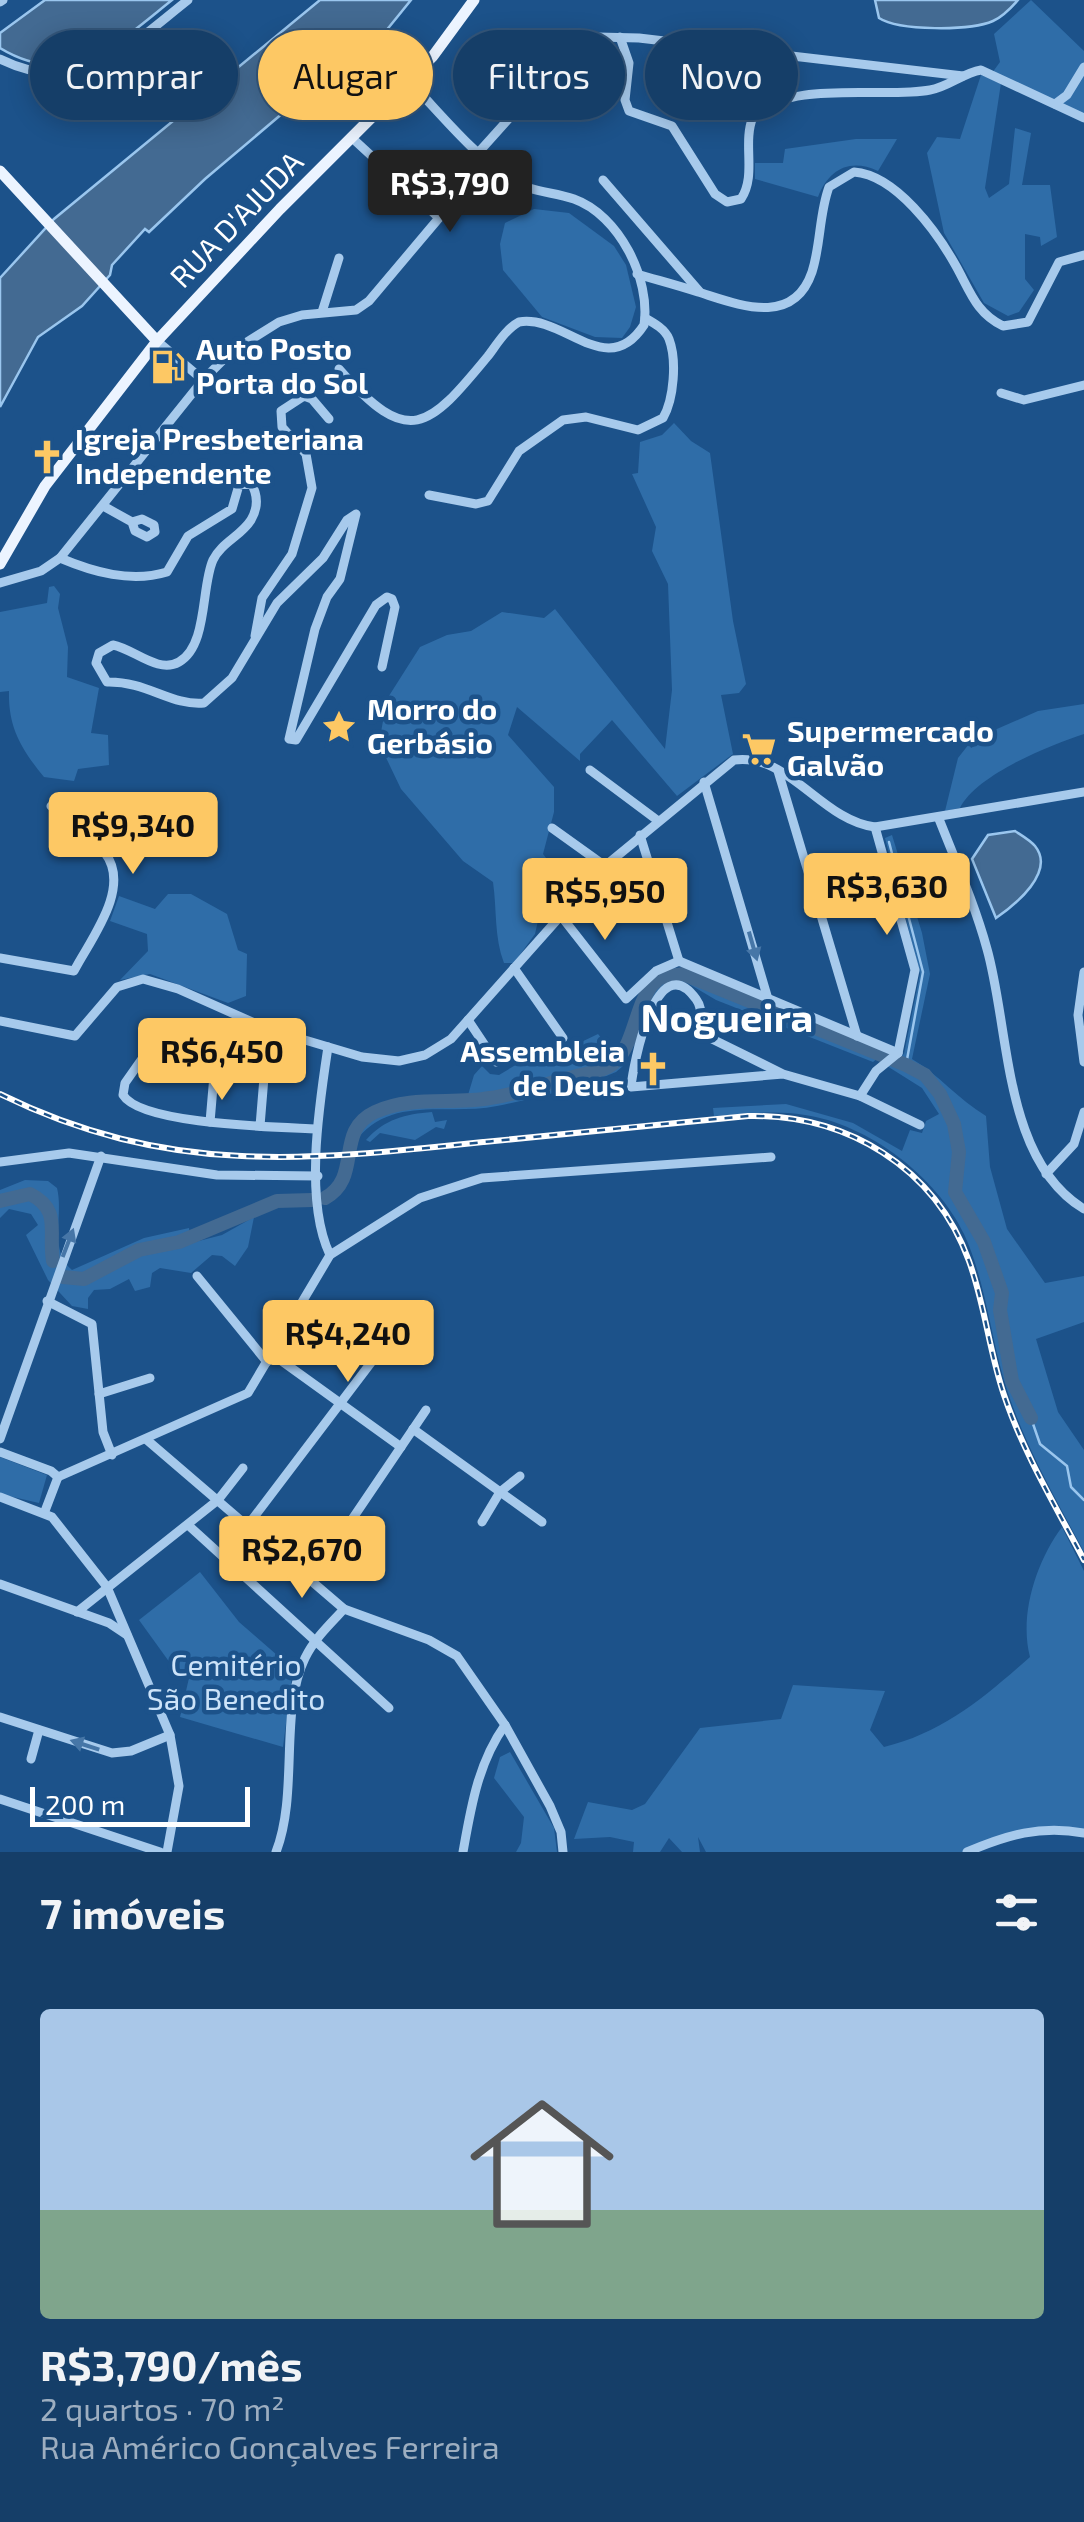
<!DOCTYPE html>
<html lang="pt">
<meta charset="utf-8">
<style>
:root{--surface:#153e68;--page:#224971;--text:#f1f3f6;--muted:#9daec0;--line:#34577c;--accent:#fdc864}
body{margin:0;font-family:"Exo 2",sans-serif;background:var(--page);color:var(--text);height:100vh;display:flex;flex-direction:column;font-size:38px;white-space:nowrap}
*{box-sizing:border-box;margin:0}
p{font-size:32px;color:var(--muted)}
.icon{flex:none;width:55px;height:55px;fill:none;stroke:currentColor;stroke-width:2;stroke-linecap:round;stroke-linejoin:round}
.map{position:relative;height:1852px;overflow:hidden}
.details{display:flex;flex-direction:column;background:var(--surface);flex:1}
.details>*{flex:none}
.top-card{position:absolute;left:30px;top:30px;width:1025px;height:90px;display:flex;gap:20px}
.scale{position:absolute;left:30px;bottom:25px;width:220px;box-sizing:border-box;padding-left:10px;border:5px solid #fff;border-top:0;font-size:28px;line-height:35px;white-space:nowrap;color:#fff;-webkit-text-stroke:8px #1c528a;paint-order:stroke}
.price{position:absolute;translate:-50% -85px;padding:0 22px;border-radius:10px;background:var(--accent);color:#111;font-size:32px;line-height:65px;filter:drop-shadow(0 2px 5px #0008)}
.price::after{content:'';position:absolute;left:50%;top:60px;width:30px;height:22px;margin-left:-15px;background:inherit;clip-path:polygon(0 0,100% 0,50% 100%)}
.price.selected{background:#222;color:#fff}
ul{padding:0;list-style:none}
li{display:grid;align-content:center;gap:20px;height:530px;padding:0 40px}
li+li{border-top:2px solid var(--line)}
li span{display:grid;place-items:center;height:310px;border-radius:10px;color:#555}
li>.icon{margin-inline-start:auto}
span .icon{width:180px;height:180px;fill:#fffc;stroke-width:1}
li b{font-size:42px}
h2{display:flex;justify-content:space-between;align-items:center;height:120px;padding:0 40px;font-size:42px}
.tag{padding:0 35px;border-radius:45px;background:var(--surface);box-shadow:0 5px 25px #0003,0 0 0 2px var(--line);font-size:35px;line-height:90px}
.tag.selected{background:var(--accent);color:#111}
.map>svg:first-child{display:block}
.green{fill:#2f6da8}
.water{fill:#436a92;stroke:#9ac6ee;stroke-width:2.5}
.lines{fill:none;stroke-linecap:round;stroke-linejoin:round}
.stream{stroke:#9ac6ee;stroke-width:2.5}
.river{stroke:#436a92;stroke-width:14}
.minor{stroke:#a7caec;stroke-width:9}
.major{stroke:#ecf4ff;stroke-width:11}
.rail-casing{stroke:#fff;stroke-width:6}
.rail{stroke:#1c528a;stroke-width:2.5;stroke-dasharray:8;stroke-linecap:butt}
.oneway{fill:#4676a7}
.labels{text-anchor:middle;stroke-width:9;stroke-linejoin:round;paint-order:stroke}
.street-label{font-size:30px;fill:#fff;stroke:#1c528a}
.poi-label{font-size:30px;font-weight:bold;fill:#fff;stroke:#1c528a;text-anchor:start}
.park-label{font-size:30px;fill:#cce3f9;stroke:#1c528a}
.district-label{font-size:40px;font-weight:bold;fill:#fff;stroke:#1c528a}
</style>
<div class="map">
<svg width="1084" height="1852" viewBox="0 0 1084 1852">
<rect width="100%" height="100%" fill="#1c528a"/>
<g class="green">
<polygon points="1031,0 1084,51 1084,118 992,73 1000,62 994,34"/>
<polygon points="981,75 1001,83 985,188 989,198 1009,184 1015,128 1031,133 1022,185 1050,185 1057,237 1041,246 1040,237 1025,234 1025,279 1034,290 1019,312 1008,316 984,303 944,233 927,153 937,137 960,139"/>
<path d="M856,139H897L878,171C850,158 829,169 818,197L755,179V163H783L785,149Z"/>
<polygon points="534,209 569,213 614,246 626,265 636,307 630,327 622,338 595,337 542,317 503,270 500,244 505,223"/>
<path d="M674,423L691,441L710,453L733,621L746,684L739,693L721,695L733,754L677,796L612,720L580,754V761L517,707L508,735L554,787V812L543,854L553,867L554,882L545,890L535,934L514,963H504C494,937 497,910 493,882L463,861L401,789L379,743L387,699L420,647L447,635L471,631L502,612L544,618L555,609L665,749L672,690L668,584L652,551L656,527L632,474L638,473L640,442L662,435Z"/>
<path d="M54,586L60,594L58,608L68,647L67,677L99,688L91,733L108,735L109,765L78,769L74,781L44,777C21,749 8,727 9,691L0,692V612L47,603L49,587Z"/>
<path d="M1084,704V734C1050,745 976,775 960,808L945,811L958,758L969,744L971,748L990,738V732L1038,711Z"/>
<path d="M892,835L922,933L930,974L912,1059C939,1075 958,1099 986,1116L990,1167L1007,1229L1045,1283L1084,1276V1322L1036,1339L1058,1412L1084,1450V1552C1055,1497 1022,1441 1004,1380C990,1332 985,1280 964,1234C937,1177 868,1124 805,1115C774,1110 744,1114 714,1116L713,1108L786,1104L853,1123L902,1151L910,1130L922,1133L926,1121L939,1114L922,1088L887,1066L904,1054L920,974L885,838Z"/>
<polygon points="168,894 191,894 227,914 238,950 247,954 246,996 228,1003 150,974 120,980 148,951 147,934 110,921 119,896 155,909"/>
<path d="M675,968L688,970L683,983L667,985L657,991L623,1066L616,1072C579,1088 536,1098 497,1106C450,1116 393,1095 358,1138L355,1152L342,1154C359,1091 415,1096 468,1095L474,1075L482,1066L490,1074L499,1075L529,1057L536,1060L556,1050L564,1054L572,1052L575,1045L598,1034L614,1054C636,1023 629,977 675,968Z"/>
<polygon points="694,973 885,1052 873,1062 716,1000 689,984"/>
<path d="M432,1112L435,1122L447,1120L444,1129L436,1127L415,1140L380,1133L370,1142L366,1140C385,1119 405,1114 432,1112Z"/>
<path d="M25,1180L48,1181L57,1188C64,1216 48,1250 72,1270L144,1238L189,1228L191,1243L222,1235L254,1217L248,1247L235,1266L222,1256L212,1255L191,1273L160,1268L152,1273L150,1287L135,1291L129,1279L110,1289L94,1290L88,1298V1309L72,1306L48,1280L26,1235L38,1225L31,1214L9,1209L0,1218V1190Z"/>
<polygon points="0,1457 47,1475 39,1503 0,1494"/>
<path d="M1062,1527L1084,1571V1833L1031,1830L967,1852H706L698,1837L700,1852H682L669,1838L660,1852H633L634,1842L610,1837L574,1839L588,1802L632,1810L645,1804L700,1728L781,1719L793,1685L885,1691L870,1730L884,1747C943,1733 985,1697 1030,1657C1019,1615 1036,1562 1062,1527Z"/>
<polygon points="200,1572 239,1622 293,1669 283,1747 180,1717 189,1678 178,1674 139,1620"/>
<polygon points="510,1752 554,1828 557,1852 516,1852 521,1843 524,1817 494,1778 500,1757"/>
</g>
<g class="water">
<path d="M45,0H172C118,43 71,91 0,48V33Z"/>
<polygon points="320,0 411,0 368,53 321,78 320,93 303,96 205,179 149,232 145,229 112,265 110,275 82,306 38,337 0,407 0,278 54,219"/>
<path d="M875,0H1018C1011,8 1002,17 993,21C970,31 899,31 879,18Z"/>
<path d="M1015,831C1021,835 1030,840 1035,846C1056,872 1015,905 996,918L972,859L988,835Z"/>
</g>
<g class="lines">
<g class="stream">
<polyline points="889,842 923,972 906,1065"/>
<polyline points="1031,1418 1040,1444 1067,1466 1071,1487 1084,1500"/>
</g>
<g class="river">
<path d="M325,1198C363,1177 334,1131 375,1112C412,1095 452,1105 490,1098C518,1094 545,1084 573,1077C587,1073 605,1072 616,1061C635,1041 635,1007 652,985L660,978L683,974L906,1065L925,1075L940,1094L954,1124L959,1152L955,1192L984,1242L1002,1293L1000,1310L1012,1381L1031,1418"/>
<path d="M0,1201L30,1194C62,1210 48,1232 53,1261"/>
<polyline points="63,1277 84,1279 139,1250 179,1242 277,1201 312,1200"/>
</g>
<g class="minor">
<polyline points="0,2 3,0"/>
<path d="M620,37L629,63L625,100L629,111L672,126L715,194L727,202L741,199C757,175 742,143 753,117C789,79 882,99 930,90C948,87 963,73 981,70L1084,118"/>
<path d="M0,59C81,99 127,48 188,0"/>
<polyline points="1055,104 1067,95 1084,67"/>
<polyline points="351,137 439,218"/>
<polyline points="603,180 699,291"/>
<path d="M637,274C657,280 677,285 698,292C737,304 793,328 812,272C821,244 819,214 829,187L854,172C896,175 937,232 956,266C970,291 976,313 1003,326L1028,322L1059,262L1084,255"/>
<polyline points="322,312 339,258"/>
<polyline points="157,341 203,380"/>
<path d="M339,369C409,449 428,429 488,356C497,344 506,329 519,322C564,314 607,382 644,325C651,279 619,215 574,199C551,191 530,193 509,178C471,152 441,114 409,81"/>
<polyline points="1001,393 1024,400 1084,385"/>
<path d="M429,495L476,504L488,501L519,451L563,420L586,417L638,430L663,418C674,399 677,360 669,339C665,329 654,323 645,318"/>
<polyline points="105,507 132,522 135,531 147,537 155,532 154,525 142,519 132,522"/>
<path d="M60,558C93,572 131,583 167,572L188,536L232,509L239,485L251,483C258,495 258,508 251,520C241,536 221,543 213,560C201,586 208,646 179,662C158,674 134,649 113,645L99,653L96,663L107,682C147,681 171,706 204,703L232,678L277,603L323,558L347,520L356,514L340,579L327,597L315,629L289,739L296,740L376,605L387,597L392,599L395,607L382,667"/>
<polyline points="0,583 41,571 60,558 203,380 231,352 279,322 302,315 356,310 369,301 439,218 478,153 575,45 598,37 639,38 963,76"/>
<polyline points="255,636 262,598 292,554 312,488 306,454 282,427 281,411 304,396 312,399 329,419"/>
<polyline points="590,770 657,820"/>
<polyline points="778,771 857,1036"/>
<polyline points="704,782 768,999"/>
<path d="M939,819C956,862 975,905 987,949C1010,1030 1003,1160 1084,1209"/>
<polyline points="875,827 915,970 898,1053"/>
<polyline points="552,828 605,866"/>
<polyline points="640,835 679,961"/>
<polyline points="561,916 626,999 656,971 679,961 898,1053"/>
<path d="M0,958L74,971C90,940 132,888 105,853C90,835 68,822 51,806"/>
<polyline points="514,968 563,1038"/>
<polyline points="1084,972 1078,1015 1084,1062"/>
<polyline points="468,1020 496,1062"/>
<path d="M0,1021L75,1036L117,987L143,979L178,989L268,1029L362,1057L399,1061L425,1055L451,1039L468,1020L605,866L734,760C788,752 822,821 875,827L1084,792"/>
<path d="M328,1047C319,1106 304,1201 330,1255"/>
<polyline points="194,1065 216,1052 238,1018"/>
<path d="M212,1071L144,1056L125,1083L123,1095C141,1125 280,1127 316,1129"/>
<path d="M783,1074L706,1036C698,1025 705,1011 696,999C656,944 633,1066 631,1087L783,1074L860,1096L920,1125"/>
<polyline points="860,1096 876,1071 898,1053"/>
<polyline points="210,1122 216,1052"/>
<polyline points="260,1126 268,1029"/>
<polyline points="0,1162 69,1153 217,1175 318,1176"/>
<polyline points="1046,1174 1074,1144 1084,1112"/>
<polyline points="197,1276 267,1362"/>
<polyline points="47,1301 92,1324 103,1432 112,1455"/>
<polyline points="272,1354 401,1447"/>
<polyline points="99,1394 150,1378"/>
<polyline points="413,1429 542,1522"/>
<polyline points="0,1439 101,1156"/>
<polyline points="147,1440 344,1609 429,1640 457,1656 505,1725 550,1806 561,1832 563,1852"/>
<polyline points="0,1452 51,1471 58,1477"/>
<polyline points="58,1477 248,1393 330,1255 420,1198 482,1178 771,1157"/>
<polyline points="0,1497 52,1517 107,1587 170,1735 179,1786 167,1852"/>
<polyline points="45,1511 58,1477"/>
<polyline points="482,1522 500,1492 520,1476"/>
<polyline points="188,1525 389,1708"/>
<polyline points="248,1525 395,1331"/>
<polyline points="311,1580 426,1410"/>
<polyline points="0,1584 109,1623 127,1635"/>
<polyline points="77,1612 218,1500 243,1468"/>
<polyline points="0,1717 112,1753 131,1751 170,1735"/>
<polyline points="31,1759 39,1730"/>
<polyline points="0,1799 160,1852"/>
<path d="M276,1852C299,1793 279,1711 305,1658C314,1639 330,1624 344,1609"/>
<path d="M463,1852C471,1807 478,1763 505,1725"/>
<path d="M967,1852C1007,1835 1040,1825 1084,1833"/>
</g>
<g class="major">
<polyline points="0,171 157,341"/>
<polyline points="0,564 45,486 157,341 280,209 433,56 474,0"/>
</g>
<g class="rail-casing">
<path id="rail" d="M0,1094C167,1176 306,1161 484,1142C572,1133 660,1124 748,1116C846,1114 935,1167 969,1261C985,1305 989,1351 1004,1395C1023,1452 1056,1507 1084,1560"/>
</g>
<use href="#rail" class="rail"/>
</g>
<defs><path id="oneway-solid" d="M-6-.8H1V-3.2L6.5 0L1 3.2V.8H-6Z" transform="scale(2.5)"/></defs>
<g class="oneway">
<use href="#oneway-solid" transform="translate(753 946) rotate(74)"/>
<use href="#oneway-solid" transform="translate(68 1243) rotate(-69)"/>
<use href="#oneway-solid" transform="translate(85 1745) rotate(-162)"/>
</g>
<defs>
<g id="fuel-bare" transform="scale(2.7)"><path d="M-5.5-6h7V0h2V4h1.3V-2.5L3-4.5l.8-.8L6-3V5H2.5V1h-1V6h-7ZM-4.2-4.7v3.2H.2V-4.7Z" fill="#fdc864" stroke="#1c528a" stroke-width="2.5" paint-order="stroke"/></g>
<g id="church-bare" transform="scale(2.7)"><path d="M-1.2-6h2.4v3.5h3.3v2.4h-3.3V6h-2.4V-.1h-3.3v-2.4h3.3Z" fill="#fdc864" stroke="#1c528a" stroke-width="2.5" paint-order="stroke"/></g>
<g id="sight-bare" transform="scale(2.7)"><path d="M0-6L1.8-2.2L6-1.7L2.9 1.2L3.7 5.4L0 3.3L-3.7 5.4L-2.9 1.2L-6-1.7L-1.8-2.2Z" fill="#fdc864" stroke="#1c528a" stroke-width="2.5" paint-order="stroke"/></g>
<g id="supermarket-bare" transform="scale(2.7)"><path d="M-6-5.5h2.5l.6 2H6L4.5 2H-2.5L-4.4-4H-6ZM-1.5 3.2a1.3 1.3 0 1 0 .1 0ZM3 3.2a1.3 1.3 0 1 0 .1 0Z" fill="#fdc864" stroke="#1c528a" stroke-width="2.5" paint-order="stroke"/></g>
</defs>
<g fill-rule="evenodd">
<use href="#fuel-bare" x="168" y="367"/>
<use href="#church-bare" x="47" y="457"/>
<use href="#sight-bare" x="339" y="727"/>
<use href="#supermarket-bare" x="759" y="749"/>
<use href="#church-bare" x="653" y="1069"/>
</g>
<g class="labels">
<g class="street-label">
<text transform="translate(237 220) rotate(-46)" y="10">RUA D'AJUDA</text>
</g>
<g class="poi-label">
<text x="196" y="360">Auto Posto<tspan x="196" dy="34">Porta do Sol</tspan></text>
<text x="75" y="450">Igreja Presbeteriana<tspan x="75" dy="34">Independente</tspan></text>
<text x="367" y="720">Morro do<tspan x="367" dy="34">Gerbásio</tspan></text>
<text x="787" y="742">Supermercado<tspan x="787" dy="34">Galvão</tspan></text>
<text x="625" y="1062" text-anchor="end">Assembleia<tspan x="625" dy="34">de Deus</tspan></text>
</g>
<g class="park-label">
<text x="236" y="1676">Cemitério<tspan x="236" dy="34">São Benedito</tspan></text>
</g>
<g class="district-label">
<text x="727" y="1032">Nogueira</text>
</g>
</g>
</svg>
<div class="scale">200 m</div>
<b class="price selected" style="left:450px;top:235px">R$3,790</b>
<b class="price" style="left:133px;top:877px">R$9,340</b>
<b class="price" style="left:887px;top:938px">R$3,630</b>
<b class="price" style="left:605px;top:943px">R$5,950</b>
<b class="price" style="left:222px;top:1103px">R$6,450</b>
<b class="price" style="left:348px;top:1385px">R$4,240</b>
<b class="price" style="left:302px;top:1601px">R$2,670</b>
<div class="top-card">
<a class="tag">Comprar</a>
<a class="tag selected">Alugar</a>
<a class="tag">Filtros</a>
<a class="tag">Novo</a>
</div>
</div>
<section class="details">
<h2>7 imóveis<svg class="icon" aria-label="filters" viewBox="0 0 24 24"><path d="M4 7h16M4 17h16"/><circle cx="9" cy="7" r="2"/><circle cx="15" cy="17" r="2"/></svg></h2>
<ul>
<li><span style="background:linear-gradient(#a9c7e8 65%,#7fa58c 0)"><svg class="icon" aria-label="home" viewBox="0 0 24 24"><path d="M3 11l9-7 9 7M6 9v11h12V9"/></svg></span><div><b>R$3,790/mês</b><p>2 quartos · 70 m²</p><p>Rua Américo Gonçalves Ferreira</p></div></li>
</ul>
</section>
